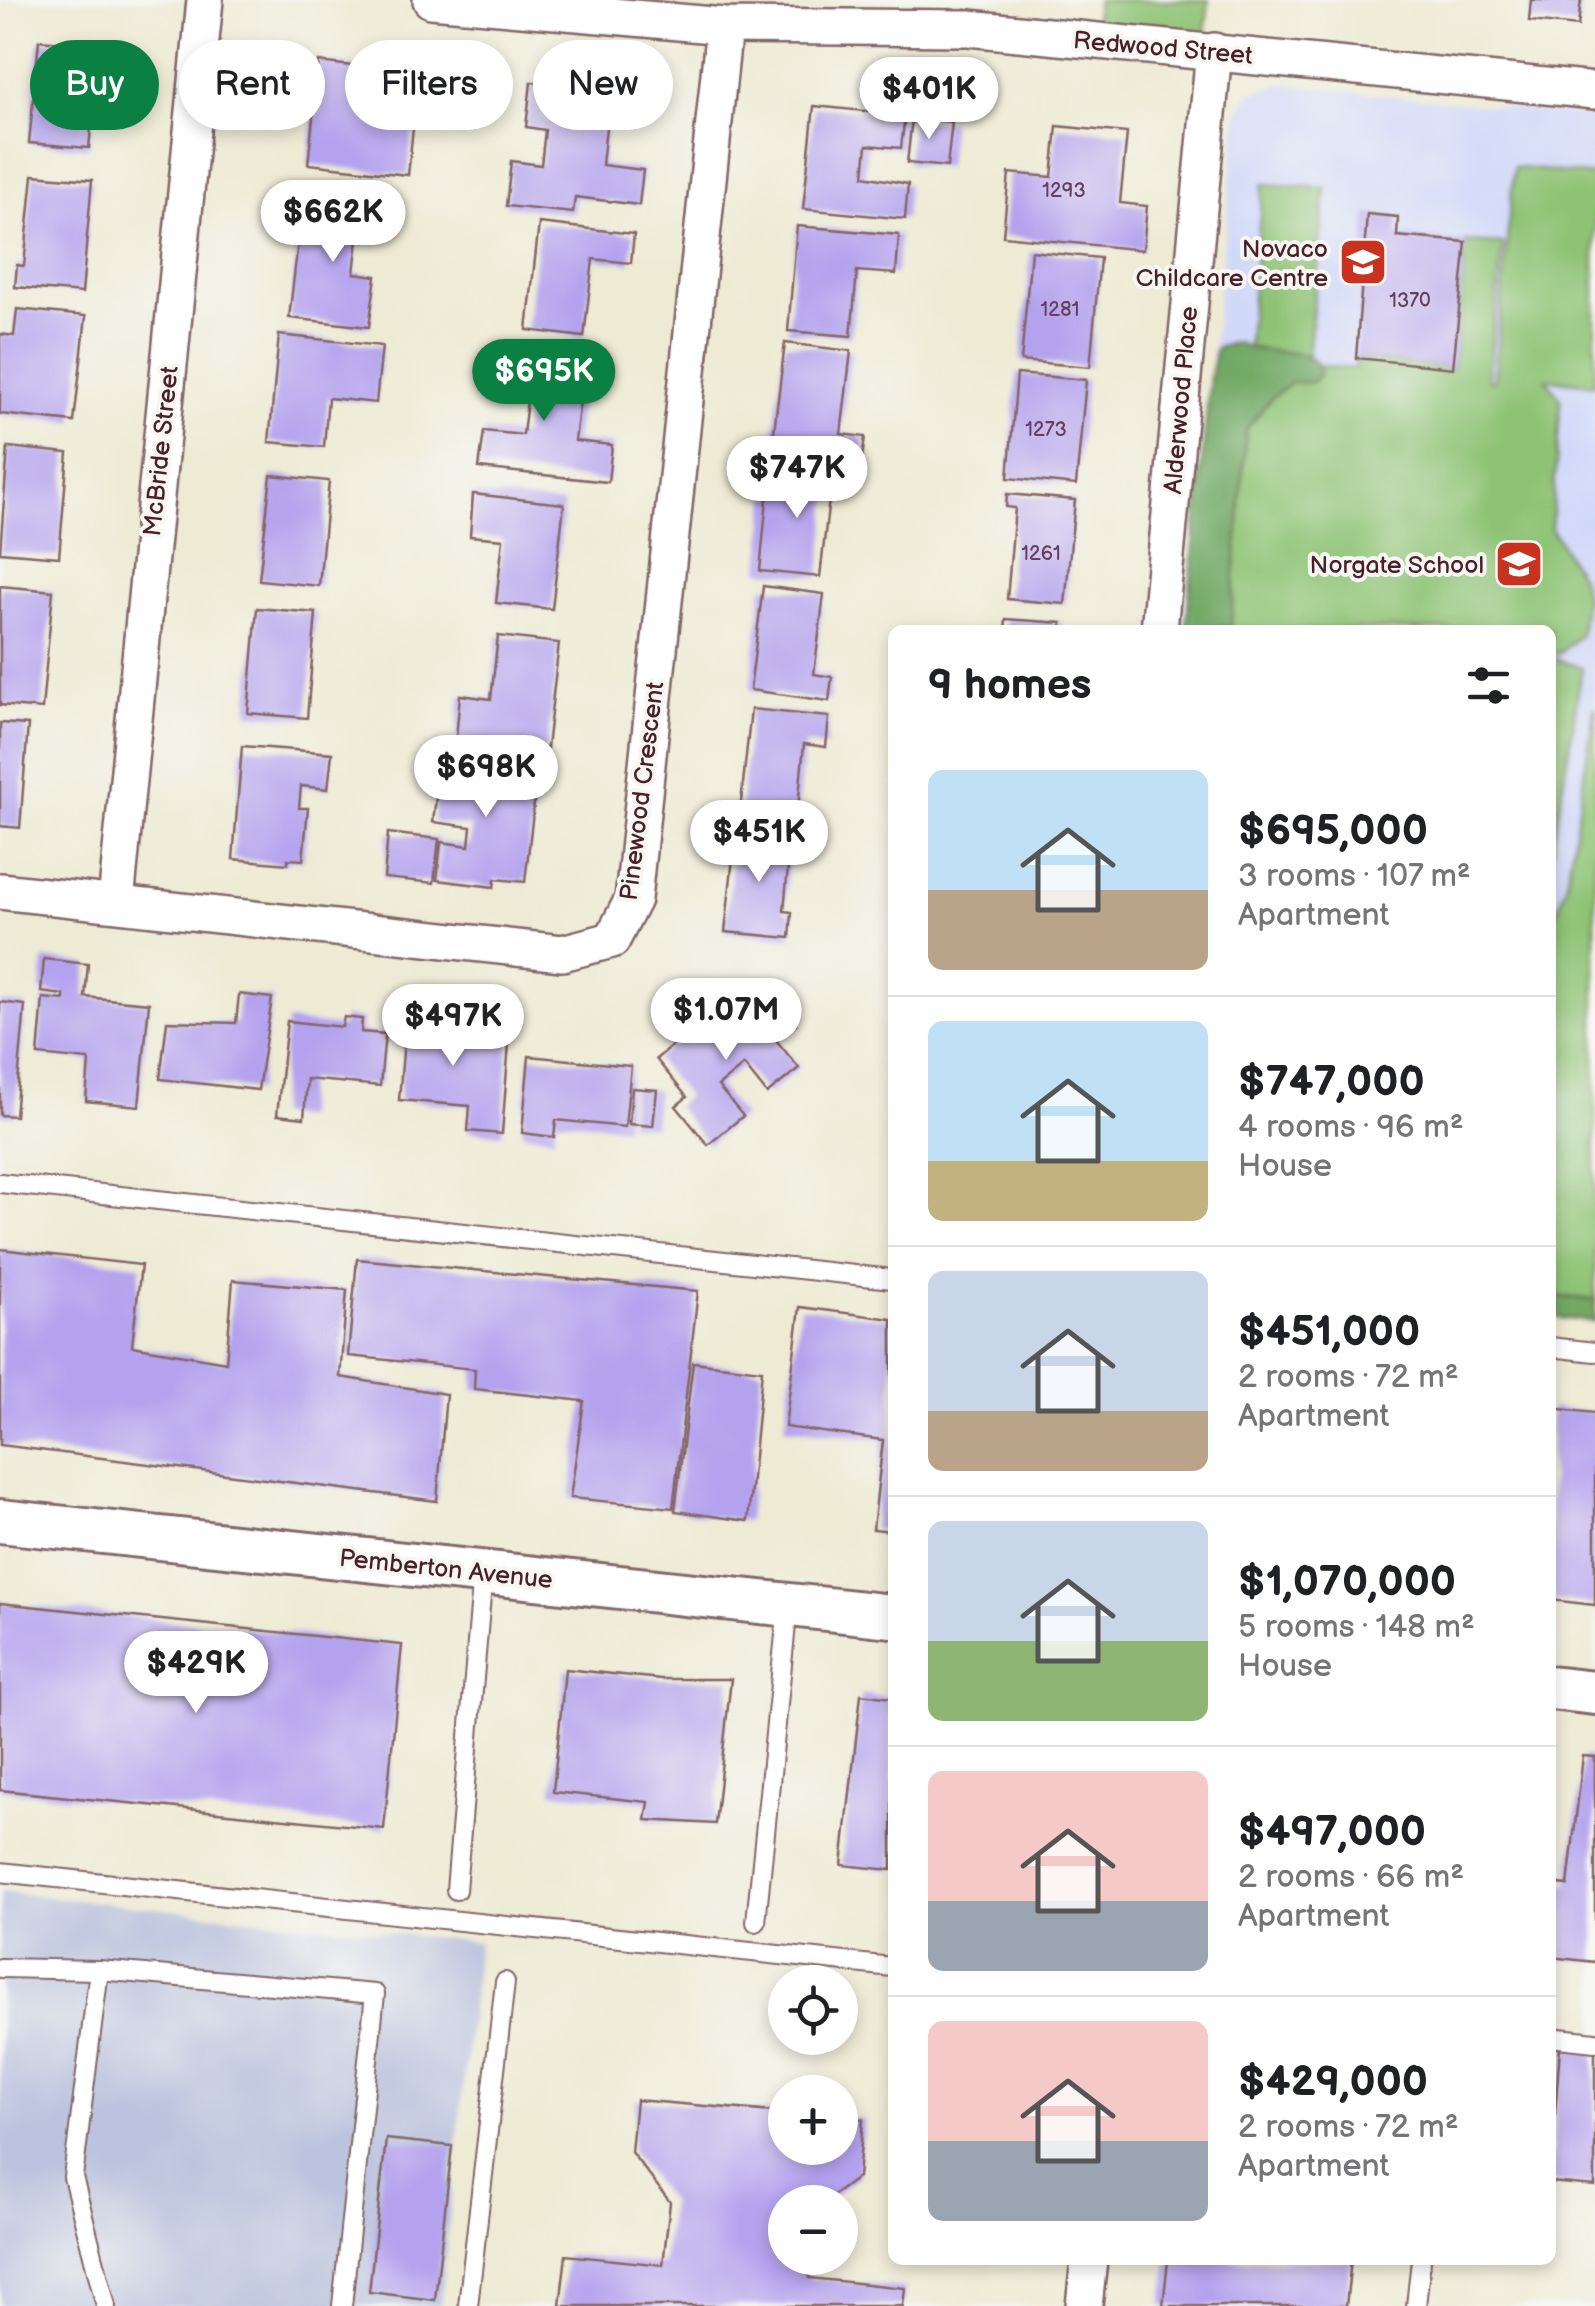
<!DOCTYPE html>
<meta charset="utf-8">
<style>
:root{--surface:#fff;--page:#f2f2f2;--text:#202124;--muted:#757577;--line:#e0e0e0;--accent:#0b8043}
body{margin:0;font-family:"Balsamiq Sans",sans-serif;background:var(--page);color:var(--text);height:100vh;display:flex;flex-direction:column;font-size:38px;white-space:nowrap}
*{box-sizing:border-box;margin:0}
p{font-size:32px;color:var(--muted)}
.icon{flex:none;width:55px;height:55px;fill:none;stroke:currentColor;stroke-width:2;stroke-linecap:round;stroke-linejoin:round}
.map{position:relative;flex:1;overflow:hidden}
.drawer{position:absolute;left:888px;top:625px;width:668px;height:1640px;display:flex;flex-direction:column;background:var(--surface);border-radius:15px;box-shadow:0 5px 15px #0003}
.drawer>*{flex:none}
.hud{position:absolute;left:30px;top:40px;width:708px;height:90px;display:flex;gap:20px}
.fabs{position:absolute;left:768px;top:1965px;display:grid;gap:20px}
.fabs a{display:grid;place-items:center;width:90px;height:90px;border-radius:50%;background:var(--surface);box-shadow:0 5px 15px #0003;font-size:50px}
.price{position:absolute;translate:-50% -85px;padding:0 22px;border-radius:35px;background:#fff;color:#222;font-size:32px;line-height:65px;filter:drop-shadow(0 2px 5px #0008)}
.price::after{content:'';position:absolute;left:50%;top:60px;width:30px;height:22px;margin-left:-15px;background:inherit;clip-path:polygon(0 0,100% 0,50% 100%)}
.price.selected{background:var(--accent);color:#fff}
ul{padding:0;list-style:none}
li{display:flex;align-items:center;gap:30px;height:250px;padding:0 40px}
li+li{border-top:2px solid var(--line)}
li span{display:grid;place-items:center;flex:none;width:280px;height:200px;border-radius:15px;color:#555}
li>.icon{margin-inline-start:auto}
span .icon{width:120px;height:120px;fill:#fffc;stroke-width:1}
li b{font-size:42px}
h2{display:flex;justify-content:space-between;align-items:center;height:120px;padding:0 40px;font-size:42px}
.chip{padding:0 35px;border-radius:45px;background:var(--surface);box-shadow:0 5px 15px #0003;font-size:35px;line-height:90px}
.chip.selected{background:var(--accent);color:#fff}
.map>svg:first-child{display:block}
.built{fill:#d1d9f9}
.industrial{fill:#bbc3de}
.green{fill:#8ec375;stroke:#6c7150;stroke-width:2.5}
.forest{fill:#72a966;stroke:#5e6448;stroke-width:2.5}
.building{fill:#b4a2ee}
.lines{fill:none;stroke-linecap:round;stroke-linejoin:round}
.service-casing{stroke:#836666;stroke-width:22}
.minor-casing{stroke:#836666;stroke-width:40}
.tertiary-casing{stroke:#836666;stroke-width:48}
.service{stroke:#fff;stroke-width:18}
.minor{stroke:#fff;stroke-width:35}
.tertiary{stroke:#fff;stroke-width:42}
.labels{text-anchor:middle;stroke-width:8;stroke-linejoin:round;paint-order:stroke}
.number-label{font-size:20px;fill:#64405c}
.street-label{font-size:25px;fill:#4a1f2b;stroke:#f6f6f2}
.poi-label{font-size:25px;fill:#4a1f2b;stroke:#f6f6f2;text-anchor:end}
</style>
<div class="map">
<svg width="1595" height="2306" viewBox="0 0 1595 2306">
<rect width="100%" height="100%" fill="#f6f6f2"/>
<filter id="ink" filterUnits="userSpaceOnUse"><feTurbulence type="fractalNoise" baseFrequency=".01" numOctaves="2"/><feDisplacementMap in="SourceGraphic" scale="20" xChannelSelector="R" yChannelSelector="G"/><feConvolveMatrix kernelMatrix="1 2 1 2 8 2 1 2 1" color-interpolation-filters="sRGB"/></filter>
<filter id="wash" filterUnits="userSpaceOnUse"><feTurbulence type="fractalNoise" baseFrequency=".0048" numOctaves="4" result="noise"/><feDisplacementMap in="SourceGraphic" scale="40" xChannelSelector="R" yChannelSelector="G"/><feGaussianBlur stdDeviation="2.25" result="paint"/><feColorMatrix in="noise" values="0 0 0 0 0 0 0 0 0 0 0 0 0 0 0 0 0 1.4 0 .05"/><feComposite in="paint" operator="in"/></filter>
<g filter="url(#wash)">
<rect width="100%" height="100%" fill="#eeead4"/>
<polygon class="built" points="1283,84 1595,117 1595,1322 1550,1317 1550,630 1183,630 1238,111 1252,92"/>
<polygon class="industrial" points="0,1892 478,1942 440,2306 0,2306"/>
<g class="green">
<polygon points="1097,0 1209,0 1204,43 1093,33"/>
<polygon points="1514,167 1595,176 1595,384 1546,379 1561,399 1551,528 1580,577 1585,596 1580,635 1560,653 1550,654 1550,630 1229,630 1246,430 1271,398 1291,383 1312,382 1319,375 1319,366 1355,369 1356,358 1453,368 1466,242 1503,244 1488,380 1494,381"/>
<polygon points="1263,184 1326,188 1308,356 1247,350"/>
<polygon points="1550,657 1582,668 1550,862"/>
<polygon points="1595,707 1595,1300 1550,1296 1550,916 1555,916 1566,886"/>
</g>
<g class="forest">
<path d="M1236,342C1259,357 1302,344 1319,366V375L1312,382L1291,383L1271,398L1246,430L1231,627L1186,630L1210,376L1216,348Z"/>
<polygon points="1550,1296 1595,1300 1595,1322 1550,1317"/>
</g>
<g id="blocks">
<g class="building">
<polygon points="1531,0 1581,0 1578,26 1529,21"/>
<polygon points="39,40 99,45 89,148 29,143"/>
<polygon points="319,62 377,69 375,93 403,96 400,126 413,128 408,175 308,164"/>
<polygon points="531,82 610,91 602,165 643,170 639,205 575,197 573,213 506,206 511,161 541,165 545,130 526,127"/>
<polygon points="814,106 905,115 901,148 867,145 864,176 908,184 905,219 803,209"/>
<polygon points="912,118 952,122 947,167 907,163"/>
<polygon points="1057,126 1127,133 1120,203 1147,206 1143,250 1003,236 1009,173 1052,177"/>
<polygon points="33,175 92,180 82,293 15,287 17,265 24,266"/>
<polygon points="303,200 378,209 375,241 358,239 354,273 376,276 369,327 289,318"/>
<polygon points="1367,214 1398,217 1397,236 1466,242 1453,368 1356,358"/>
<polygon points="539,223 634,234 631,263 593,259 584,337 527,330"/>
<polygon points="797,226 899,235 896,274 857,271 851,336 788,331"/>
<polygon points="1031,251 1100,258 1090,367 1021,361"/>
<polygon points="17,309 86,316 74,422 0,414 0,334 14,336"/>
<polygon points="279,335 382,346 376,403 328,398 324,447 269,442"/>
<polygon points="785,343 851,351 841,434 865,437 862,458 772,447"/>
<polygon points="499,356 584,366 575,441 612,445 608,482 479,468 484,431 523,435 527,400 494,397"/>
<polygon points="1017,374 1086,380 1076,485 1008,478"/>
<polygon points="8,447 68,453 59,557 0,552"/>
<polygon points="777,466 837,472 834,500 829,499 820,577 760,571 768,488 774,488"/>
<polygon points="271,475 329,481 319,586 259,580"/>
<polygon points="473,494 564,504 552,609 496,603 503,539 470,536"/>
<polygon points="1007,494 1075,500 1065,604 1007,599 1015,508 1006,507"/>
<polygon points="0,586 53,591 42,709 0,705"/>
<polygon points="763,586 824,594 814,674 832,677 829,701 750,690"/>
<polygon points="257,608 316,613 307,718 248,713"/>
<polygon points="1006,619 1062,623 1062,630 1005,630"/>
<polygon points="498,636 559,643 547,748 456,738 460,695 491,699"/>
<polygon points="751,709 829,717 826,747 804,744 797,818 740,812"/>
<polygon points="0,723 28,725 20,828 0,826"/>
<polygon points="242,746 332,753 328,789 301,786 299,808 308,808 303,860 288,859 288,864 233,859"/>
<polygon points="441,757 538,768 525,882 495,879 494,887 437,880 441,842 469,846 471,827 433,822"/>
<polygon points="736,829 791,834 784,911 792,912 790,938 725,932"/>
<polygon points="388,833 439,839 434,883 384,878"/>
<polygon points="44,959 88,964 85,997 149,1003 139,1106 86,1101 89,1060 38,1055 43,998 64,1000 64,995 41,992"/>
<polygon points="239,994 272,998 258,1090 160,1079 167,1021 236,1023"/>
<polygon points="736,994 760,1024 782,1006 796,1024 776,1040 799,1068 767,1094 744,1065 718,1086 743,1116 708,1145 676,1106 687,1097 656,1059"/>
<polygon points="0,1002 25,1005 15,1116 0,1115"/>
<polygon points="407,1004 452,1008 449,1038 509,1043 502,1134 468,1131 470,1106 399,1100"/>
<polygon points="344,1017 362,1019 361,1032 385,1034 380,1086 307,1079 304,1118 277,1115 287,1021 342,1027"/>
<polygon points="529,1056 631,1066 625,1127 556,1120 554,1137 522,1133"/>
<polygon points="632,1088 657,1090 653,1126 629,1124"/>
<polygon points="0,1249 141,1265 132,1346 226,1362 233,1280 347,1290 340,1377 446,1394 437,1501 0,1445"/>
<polygon points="357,1259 698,1291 673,1508 570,1498 584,1401 474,1389 475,1369 348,1356"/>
<polygon points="800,1307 892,1319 892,1531 873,1529 883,1440 785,1427"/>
<polygon points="693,1362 762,1370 748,1521 675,1511"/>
<polygon points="1551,1408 1595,1413 1595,1605 1550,1600"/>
<polygon points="0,1603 402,1645 384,1829 0,1790"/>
<polygon points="565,1669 661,1679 731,1679 715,1824 646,1820 649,1802 553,1792"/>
<polygon points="861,1694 892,1698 892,1870 842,1865"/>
<polygon points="1583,1756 1595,1757 1595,1962 1550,1957 1550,1883 1568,1885"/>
<polygon points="1560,2047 1595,2051 1595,2186 1550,2182"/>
<polygon points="636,2100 785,2113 785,2148 840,2148 840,2118 863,2119 858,2177 824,2202 785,2202 785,2258 811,2258 809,2278 905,2288 903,2306 560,2306 566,2255 663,2265 670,2202 631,2152"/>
<polygon points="386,2139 452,2146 435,2300 369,2292"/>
<polygon points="1168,2260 1351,2260 1346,2306 1163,2306"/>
</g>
</g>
</g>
<g filter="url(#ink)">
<use href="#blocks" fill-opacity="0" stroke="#836666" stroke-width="2.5"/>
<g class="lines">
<g class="service-casing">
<g id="service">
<polyline points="0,1183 892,1279"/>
<polyline points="1550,1347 1595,1352"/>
<polyline points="0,1872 892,1967"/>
<polyline points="456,1890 483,1572"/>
<polyline points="756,1922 788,1605"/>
<polyline points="0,1968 99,1970"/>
<polyline points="1550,2037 1595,2042"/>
<polyline points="106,2306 73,2177 99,1970 375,1994 342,2306"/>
<polyline points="468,2306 505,1982"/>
<polyline points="1416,2306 1421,2260"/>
</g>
</g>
<g class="minor-casing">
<g id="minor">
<polyline points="431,0 724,26 969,28 1595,91"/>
<polyline points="1159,630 1214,51"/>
<polyline points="0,891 562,953 612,940 633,899 724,26"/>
<polyline points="116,902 205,0"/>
<polyline points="1084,2306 1089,2260"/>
</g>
</g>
<g class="tertiary-casing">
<g id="tertiary">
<polyline points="0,1521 892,1616"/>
<polyline points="1550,1688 1595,1693"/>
</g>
</g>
<use href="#service" class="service"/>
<use href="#minor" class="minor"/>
<use href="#tertiary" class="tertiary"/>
</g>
</g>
<defs>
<g id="school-square" transform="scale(2.5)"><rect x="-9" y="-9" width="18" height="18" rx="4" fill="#c8321e" stroke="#f6f6f2"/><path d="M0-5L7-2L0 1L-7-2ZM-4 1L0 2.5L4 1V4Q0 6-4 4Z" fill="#fff"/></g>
</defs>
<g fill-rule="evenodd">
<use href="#school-square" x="1363" y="262"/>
<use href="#school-square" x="1519" y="564"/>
</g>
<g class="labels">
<g class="number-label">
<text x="1064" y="197">1293</text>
<text x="1410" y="307">1370</text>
<text x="1060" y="316">1281</text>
<text x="1046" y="436">1273</text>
<text x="1041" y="560">1261</text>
</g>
<g class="street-label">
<text transform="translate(1163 47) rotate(5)" y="9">Redwood Street</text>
<text transform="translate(1180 400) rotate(-85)" y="9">Alderwood Place</text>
<text transform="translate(160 451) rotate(-84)" y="9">McBride Street</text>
<text transform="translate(641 791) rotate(-83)" y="9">Pinewood Crescent</text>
<text transform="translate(446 1568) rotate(6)" y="9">Pemberton Avenue</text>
</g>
<g class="poi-label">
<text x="1328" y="257">Novaco<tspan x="1328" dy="29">Childcare Centre</tspan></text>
<text x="1484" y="573">Norgate School</text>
</g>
</g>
</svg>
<div class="fabs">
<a><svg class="icon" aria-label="locate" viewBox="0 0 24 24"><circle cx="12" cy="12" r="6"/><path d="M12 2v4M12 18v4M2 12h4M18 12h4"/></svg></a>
<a>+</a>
<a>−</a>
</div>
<b class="price" style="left:929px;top:142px">$401K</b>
<b class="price" style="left:333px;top:265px">$662K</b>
<b class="price selected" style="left:544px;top:424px">$695K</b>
<b class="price" style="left:797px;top:521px">$747K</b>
<b class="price" style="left:486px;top:820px">$698K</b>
<b class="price" style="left:759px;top:885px">$451K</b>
<b class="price" style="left:726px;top:1063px">$1.07M</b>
<b class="price" style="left:453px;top:1069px">$497K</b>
<b class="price" style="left:196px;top:1716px">$429K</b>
<div class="hud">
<a class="chip selected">Buy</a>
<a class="chip">Rent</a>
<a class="chip">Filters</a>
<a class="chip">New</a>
</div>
<section class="drawer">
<h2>9 homes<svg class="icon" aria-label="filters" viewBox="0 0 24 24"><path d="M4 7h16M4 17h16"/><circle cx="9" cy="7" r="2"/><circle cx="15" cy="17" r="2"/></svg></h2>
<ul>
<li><span style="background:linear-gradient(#bfe0f5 60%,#b9a48a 0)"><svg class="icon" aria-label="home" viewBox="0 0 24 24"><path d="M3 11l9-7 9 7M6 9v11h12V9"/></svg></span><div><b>$695,000</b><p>3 rooms · 107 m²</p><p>Apartment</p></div></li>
<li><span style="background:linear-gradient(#bfe0f5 70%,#c2b280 0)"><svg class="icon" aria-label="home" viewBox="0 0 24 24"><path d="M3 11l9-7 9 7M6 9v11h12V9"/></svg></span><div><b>$747,000</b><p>4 rooms · 96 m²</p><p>House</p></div></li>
<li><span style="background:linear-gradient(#c9d6e8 70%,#b9a48a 0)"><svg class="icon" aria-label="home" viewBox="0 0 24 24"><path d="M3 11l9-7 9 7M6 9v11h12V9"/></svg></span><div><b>$451,000</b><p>2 rooms · 72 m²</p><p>Apartment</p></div></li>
<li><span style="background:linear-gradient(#c9d6e8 60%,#8fb573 0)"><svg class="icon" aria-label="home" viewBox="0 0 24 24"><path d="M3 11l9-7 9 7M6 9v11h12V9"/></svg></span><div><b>$1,070,000</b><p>5 rooms · 148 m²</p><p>House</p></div></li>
<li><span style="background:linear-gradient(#f6c9c9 65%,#9aa5b1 0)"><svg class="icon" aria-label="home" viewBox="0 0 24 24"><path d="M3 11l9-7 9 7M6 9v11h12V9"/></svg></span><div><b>$497,000</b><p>2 rooms · 66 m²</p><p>Apartment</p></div></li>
<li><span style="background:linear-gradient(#f6c9c9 60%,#9aa5b1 0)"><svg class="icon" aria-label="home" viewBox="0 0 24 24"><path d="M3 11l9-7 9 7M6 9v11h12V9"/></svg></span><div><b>$429,000</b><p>2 rooms · 72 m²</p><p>Apartment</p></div></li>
</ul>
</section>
</div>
